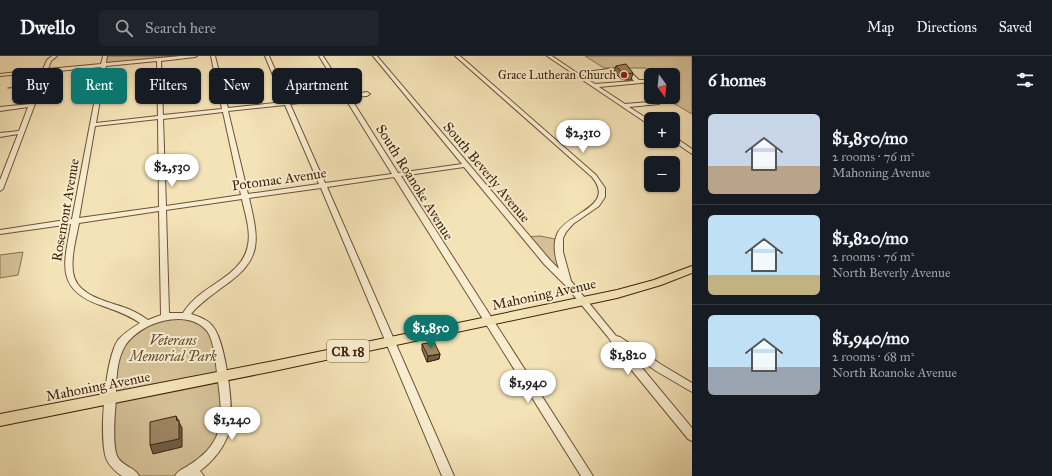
<!DOCTYPE html>
<meta charset="utf-8">
<style>
:root{--surface:#171b24;--page:#20242c;--text:#f1f3f6;--muted:#9ea1a6;--line:#363941;--accent:#0f766e}
body{margin:0;font-family:"IM FELL Great Primer",serif;background:var(--page);color:var(--text);height:100vh;display:flex;flex-direction:column;font-size:15px;white-space:nowrap}
*{box-sizing:border-box;margin:0}
p{font-size:13px;color:var(--muted)}
.icon{flex:none;width:22px;height:22px;fill:none;stroke:currentColor;stroke-width:2;stroke-linecap:round;stroke-linejoin:round}
.map{position:relative;flex:1;overflow:hidden}
.panel{display:flex;flex-direction:column;background:var(--surface);width:360px}
.panel>*{flex:none}
.top-card{position:absolute;left:12px;top:12px;width:380px;height:36px;display:flex;gap:8px}
.needle{width:26px;rotate:165deg}
.buttons{position:absolute;left:644px;top:12px;display:grid;gap:8px}
.buttons a{display:grid;place-items:center;width:36px;height:36px;border-radius:6px;background:var(--surface);box-shadow:0 1px 3px #0004;font-size:20px}
.price{position:absolute;translate:-50% -34px;padding:0 9px;border-radius:14px;background:#fff;color:#222;font-size:13px;line-height:26px;filter:drop-shadow(0 1px 2px #0008)}
.price::after{content:'';position:absolute;left:50%;top:24px;width:12px;height:9px;margin-left:-6px;background:inherit;clip-path:polygon(0 0,100% 0,50% 100%)}
.price.selected{background:var(--accent);color:#fff}
ul{padding:0;list-style:none}
li{display:flex;align-items:center;gap:12px;height:100px;padding:0 16px}
li+li{border-top:1px solid var(--line)}
li span{display:grid;place-items:center;flex:none;width:112px;height:80px;border-radius:6px;color:#555}
li>.icon{margin-inline-start:auto}
span .icon{width:48px;height:48px;fill:#fffc;stroke-width:1}
li b{font-size:17px}
h2{display:flex;justify-content:space-between;align-items:center;height:48px;padding:0 16px;font-size:17px}
.tag{padding:0 14px;border-radius:6px;background:var(--surface);box-shadow:0 1px 3px #0004;font-size:14px;line-height:36px}
.tag.selected{background:var(--accent);color:#fff}
header{display:flex;align-items:center;gap:24px;box-sizing:border-box;height:56px;padding:0 20px;background:var(--surface);border-bottom:1px solid var(--line)}
header strong{font-size:19px}
nav{display:flex;gap:22px;margin-inline-start:auto;font-size:14px}
.search{width:280px;height:36px;background:var(--page);display:flex;align-items:center;gap:10px;box-sizing:border-box;padding:0 14px;border-radius:6px;color:var(--muted);font-size:15px}
main{display:flex;flex:1;min-height:0}
.map>svg:first-child{display:block}
.green{fill:#d6c299;stroke:#8c7250}
.lines{fill:none;stroke-linecap:round;stroke-linejoin:round}
.stream{stroke:#886e4e;stroke-width:1.5}
.minor-casing{stroke:#6e5234;stroke-width:2}
.major-casing{stroke:#412208;stroke-width:2}
.minor{fill:#f8edd0;fill-rule:evenodd}
.major{fill:#f4e3b7;fill-rule:evenodd}
.wall{fill:#887355;stroke:#412208}
.shaded-wall{fill:#6f5e45;stroke:#412208}
.building{fill:#9e8663;stroke:#412208}
.poi-dot{fill:#8f2418;stroke:#f8edd0;stroke-width:1.5}
.labels{text-anchor:middle;stroke-width:4;stroke-linejoin:round;paint-order:stroke}
.far-poi-label{font-size:12px;fill:#412208;stroke:#f8edd0;text-anchor:end}
.shield{fill:#f8edd0;stroke:#785f44;stroke-width:1}
.shield-label{font-size:13px;font-weight:bold;fill:#412208}
.street-label{font-size:14px;fill:#412208;stroke:#f8edd0}
.park-label{font-size:14px;font-style:italic;fill:#664a2c;stroke:#f8edd0}
</style>
<header>
<strong>Dwello</strong>
<div class="search"><svg class="icon" aria-label="search" viewBox="0 0 24 24"><circle cx="10" cy="10" r="6"/><path d="M15 15l6 6"/></svg>Search here</div>
<nav><a>Map</a><a>Directions</a><a>Saved</a></nav>
</header>
<main>
<div class="map">
<svg width="692" height="420" viewBox="0 0 692 420">
<rect width="100%" height="100%" fill="#f4e3b7"/>
<filter id="stains"><feTurbulence type="fractalNoise" baseFrequency=".005" numOctaves="4"/><feColorMatrix values="0 0 0 0 .2 0 0 0 0 .09 0 0 0 0 .02 0 0 0 .5 -.17"/></filter>
<radialGradient id="worn" r=".72"><stop offset=".6" stop-color="#630" stop-opacity="0"/><stop offset="1" stop-color="#630" stop-opacity=".3"/></radialGradient>
<g class="green">
<polygon points="105,0 195,0 103,9"/>
<polygon points="585,0 692,0 692,58 663,41 673,41 673,32 678,31 673,28 673,19 658,19 645,12 604,12"/>
<polygon points="540,180 560,184 569,228 526,181"/>
<polygon points="23,196 18,219 0,222 0,199"/>
<polygon points="185,260 214,276 225,350 217,389 181,420 133,420 123,415 109,385 118,294 146,267"/>
</g>
<g class="lines">
<polyline class="stream" points="8,32 22,30"/>
<g class="minor-casing">
<g id="minor">
<path d="M52,0H57L51,5L48,13L101,8L103,0H107L106,7L181,0H197L195,1L161,5L163,59L222,53L211,0H215L228,52L284,46L265,0H269L289,45L343,39L319,0H323L348,39L367,36L370,38L367,40L350,41L398,117L462,108L373,0H377L550,204L559,213C555,201 552,188 558,176C570,156 616,150 592,121L455,0H460L596,119L605,132V141L599,150L573,168L566,176L563,182V196L571,225L616,280L620,281L662,309L692,327V336L656,315L628,295L692,372V385L688,383L625,306L608,281L566,230L544,208L464,111L401,120L593,420H581L394,121L327,131L454,420H442L321,132L249,142C259,185 263,203 224,230C212,239 200,247 191,258C200,261 209,264 214,272C226,289 235,357 229,376C224,392 213,405 200,415L204,420H175C178,414 184,413 189,409C201,402 214,390 218,376C223,360 220,341 218,325C216,311 215,286 207,275C187,251 139,267 125,290C116,304 116,327 116,343C115,356 112,388 117,400C121,410 135,411 139,420H122C116,416 109,410 106,402C99,380 105,303 118,284C124,277 132,272 140,267C127,258 114,254 100,249C55,233 64,207 71,168L0,178V174L72,163L101,11L47,16L3,133L0,135V124L18,78L0,81V77L19,75L28,51L0,55V51L30,48L42,16L0,20V18L43,13L47,4ZM157,5L158,60L96,67L106,10ZM345,42L392,118L325,127L290,48ZM285,49L319,128L248,138L228,55ZM223,56L241,139L166,150L163,63ZM158,63L159,151L79,162L95,70ZM242,143C245,158 251,174 248,189C244,213 219,224 202,237C194,243 188,249 183,257H169L166,154ZM159,155L161,259L148,264C141,259 134,255 126,252C107,245 76,240 73,216C71,199 76,183 79,167Z"/>
<path d="M547,0H552L577,17L625,11L639,24H651V26L599,31L625,48L661,45L662,46L659,48L629,51L651,65V70ZM624,13L634,25L595,28L581,19Z"/>
<polygon points="673,80 692,93 692,98 673,85"/>
</g>
</g>
<g class="major-casing">
<polygon id="major" points="692,210 692,217 661,229 617,242 274,315 0,370 0,358 274,305 617,234 654,224"/>
</g>
<use href="#minor" class="minor"/>
<use href="#major" class="major"/>
</g>
<g class="wall">
<polygon points="616,10 633,17 631,24 624,24 620,22 614,16"/>
<polygon points="422,288 440,298 439,303 427,306 422,294"/>
</g>
<g class="shaded-wall">
<polygon points="440,298 439,303 427,306 428,300"/>
<polygon points="176,360 182,372 182,391 153,398 150,389 177,365"/>
</g>
<g class="building">
<polygon points="626,8 633,17 626,18 622,16 616,10"/>
<polygon points="434,286 440,298 428,300 422,288"/>
<polygon points="176,360 177,365 179,364 179,383 150,389 150,366"/>
</g>
<circle class="poi-dot" cx="624" cy="19" r="4"/>
<g class="labels">
<g class="far-poi-label">
<text x="616" y="23">Grace Lutheran Church</text>
</g>
<rect class="shield" x="327" y="284" width="42" height="22" rx="3"/>
<g class="shield-label">
<text x="348" y="300">CR 18</text>
</g>
<g class="street-label">
<text transform="translate(487 116) rotate(50)" y="5">South Beverly Avenue</text>
<text transform="translate(279 123) rotate(-8)" y="5">Potomac Avenue</text>
<text transform="translate(415 126) rotate(58)" y="5">South Roanoke Avenue</text>
<text transform="translate(65 154) rotate(-80)" y="5">Rosemont Avenue</text>
<text transform="translate(544 238) rotate(-12)" y="5">Mahoning Avenue</text>
<text transform="translate(98 330) rotate(-11)" y="5">Mahoning Avenue</text>
</g>
<g class="park-label">
<text x="173" y="289">Veterans<tspan x="173" dy="16">Memorial Park</tspan></text>
</g>
</g>
<rect width="100%" height="100%" filter="url(#stains)"/>
<rect width="100%" height="100%" fill="url(#worn)"/>
</svg>
<div class="buttons">
<a><svg class="needle" viewBox="-14 -14 28 28"><path d="M0-13l5 13h-10z" fill="#e53935"/><path d="M0 13l5-13h-10z" fill="#9ea1a6"/></svg></a>
<a>+</a>
<a>−</a>
</div>
<b class="price" style="left:583px;top:98px">$2,310</b>
<b class="price" style="left:172px;top:132px">$2,530</b>
<b class="price selected" style="left:431px;top:293px">$1,850</b>
<b class="price" style="left:628px;top:320px">$1,820</b>
<b class="price" style="left:528px;top:348px">$1,940</b>
<b class="price" style="left:232px;top:385px">$1,240</b>
<div class="top-card">
<a class="tag">Buy</a>
<a class="tag selected">Rent</a>
<a class="tag">Filters</a>
<a class="tag">New</a>
<a class="tag">Apartment</a>
</div>
</div>
<section class="panel">
<h2>6 homes<svg class="icon" aria-label="filters" viewBox="0 0 24 24"><path d="M4 7h16M4 17h16"/><circle cx="9" cy="7" r="2"/><circle cx="15" cy="17" r="2"/></svg></h2>
<ul>
<li><span style="background:linear-gradient(#c9d6e8 65%,#b9a48a 0)"><svg class="icon" aria-label="home" viewBox="0 0 24 24"><path d="M3 11l9-7 9 7M6 9v11h12V9"/></svg></span><div><b>$1,850/mo</b><p>2 rooms · 76 m²</p><p>Mahoning Avenue</p></div></li>
<li><span style="background:linear-gradient(#bfe0f5 75%,#c2b280 0)"><svg class="icon" aria-label="home" viewBox="0 0 24 24"><path d="M3 11l9-7 9 7M6 9v11h12V9"/></svg></span><div><b>$1,820/mo</b><p>2 rooms · 76 m²</p><p>North Beverly Avenue</p></div></li>
<li><span style="background:linear-gradient(#bfe0f5 65%,#9aa5b1 0)"><svg class="icon" aria-label="home" viewBox="0 0 24 24"><path d="M3 11l9-7 9 7M6 9v11h12V9"/></svg></span><div><b>$1,940/mo</b><p>2 rooms · 68 m²</p><p>North Roanoke Avenue</p></div></li>
</ul>
</section>
</main>
